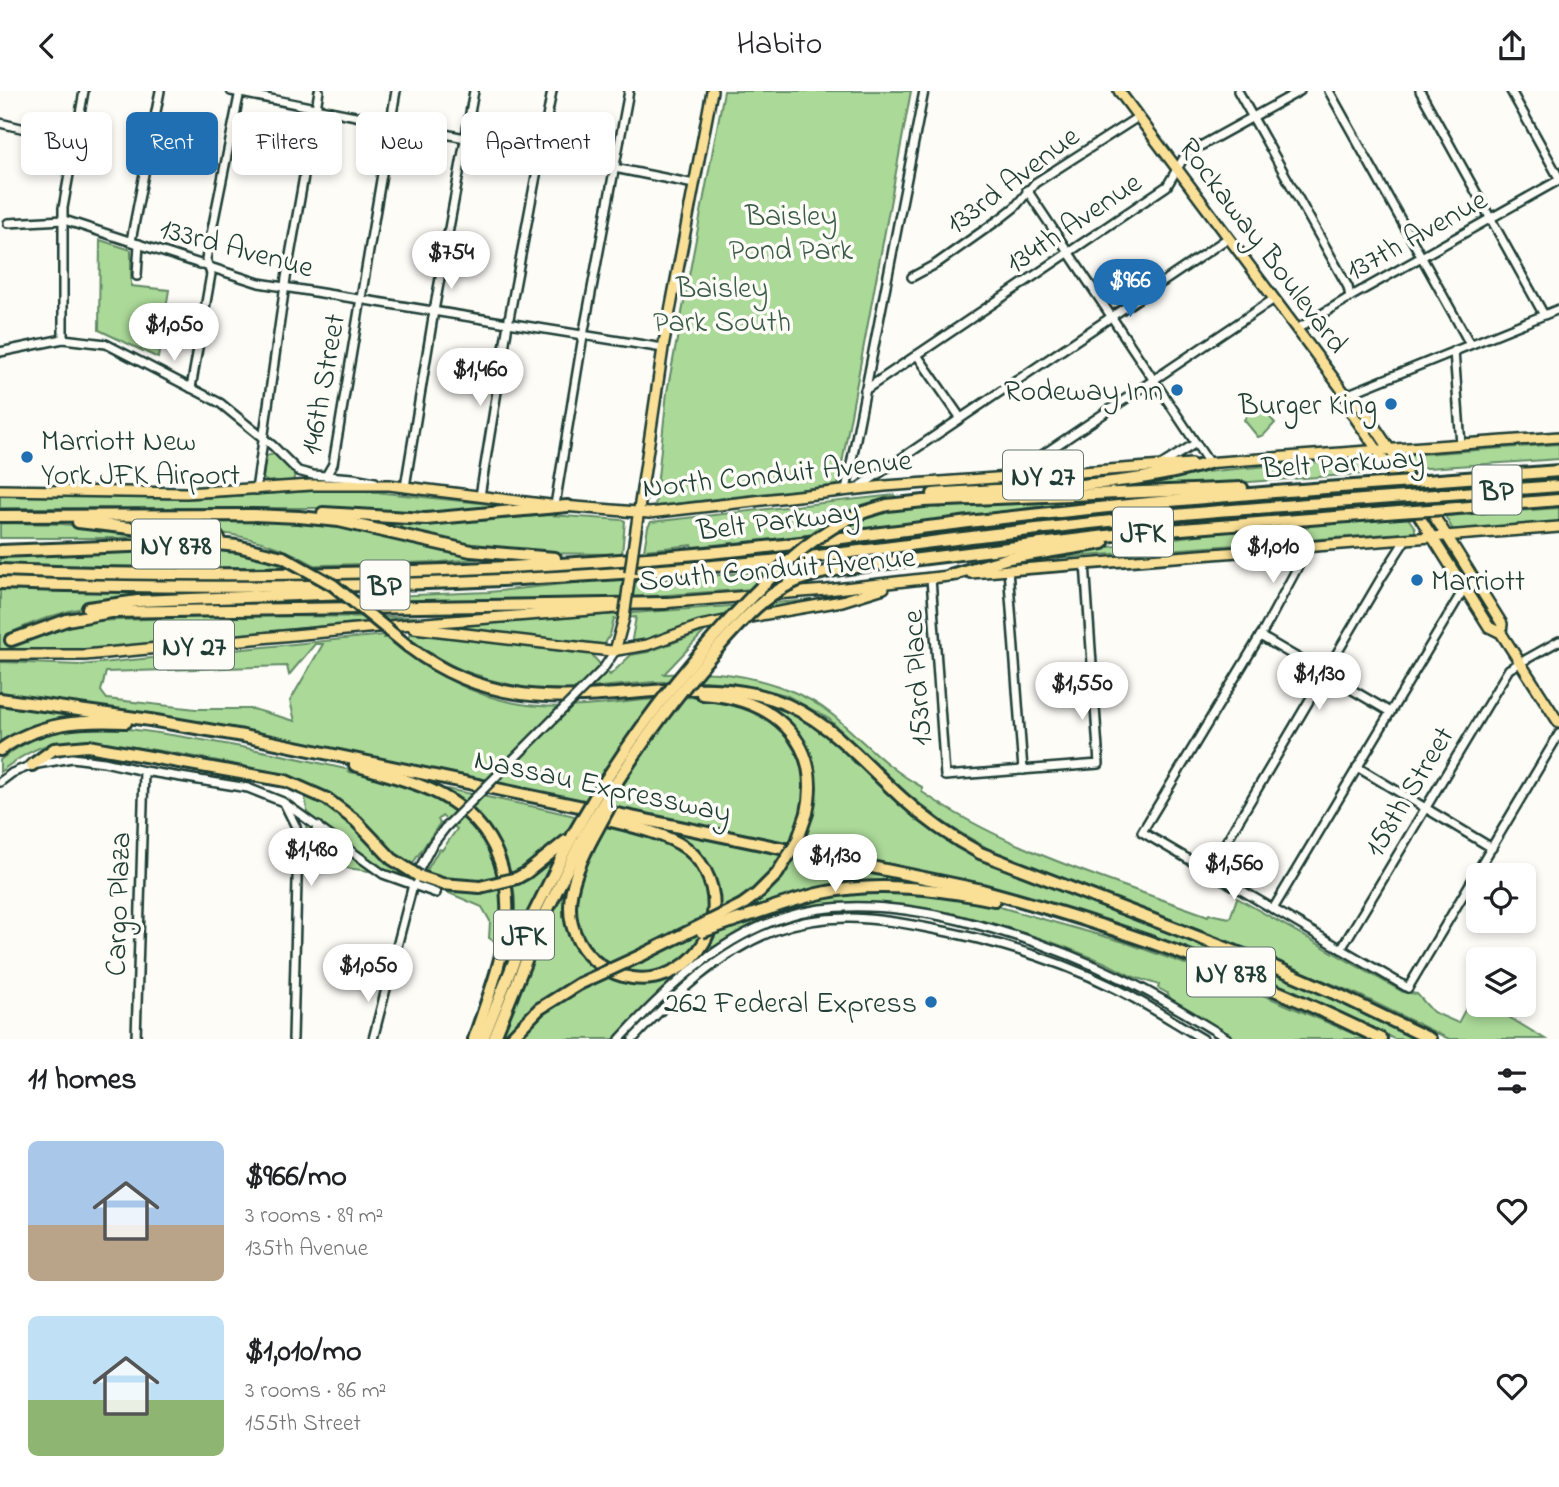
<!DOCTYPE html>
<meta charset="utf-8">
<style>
:root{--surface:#fff;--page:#f6f6f6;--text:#202124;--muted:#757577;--accent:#1f6fb2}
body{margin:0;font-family:"Indie Flower",sans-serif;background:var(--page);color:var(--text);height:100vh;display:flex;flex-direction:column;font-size:26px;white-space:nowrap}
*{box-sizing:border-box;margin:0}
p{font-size:23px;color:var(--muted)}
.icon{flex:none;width:38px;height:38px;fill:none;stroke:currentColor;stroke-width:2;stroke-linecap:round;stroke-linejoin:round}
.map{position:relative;height:948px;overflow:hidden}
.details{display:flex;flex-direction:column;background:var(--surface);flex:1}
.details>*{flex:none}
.hud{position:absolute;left:21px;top:21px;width:700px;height:63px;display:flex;gap:14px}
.fabs{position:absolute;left:1466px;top:772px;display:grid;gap:14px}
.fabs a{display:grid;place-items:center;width:70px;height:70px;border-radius:10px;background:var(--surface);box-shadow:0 4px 10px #0003;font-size:35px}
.price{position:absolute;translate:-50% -60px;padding:0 16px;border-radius:24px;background:#fff;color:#222;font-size:23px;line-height:46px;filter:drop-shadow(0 2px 4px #0008)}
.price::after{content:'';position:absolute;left:50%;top:42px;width:21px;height:16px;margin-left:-10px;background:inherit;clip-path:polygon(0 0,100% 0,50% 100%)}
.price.selected{background:var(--accent);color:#fff}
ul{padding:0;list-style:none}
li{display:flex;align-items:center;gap:21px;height:175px;padding:0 28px}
li span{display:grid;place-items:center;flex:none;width:196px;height:140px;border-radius:10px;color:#555}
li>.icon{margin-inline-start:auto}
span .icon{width:84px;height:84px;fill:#fffc;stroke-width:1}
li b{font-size:30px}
h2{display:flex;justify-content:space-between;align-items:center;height:84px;padding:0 28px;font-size:30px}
.tag{padding:0 24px;border-radius:10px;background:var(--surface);box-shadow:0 4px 10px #0003;font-size:24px;line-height:63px}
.tag.selected{background:var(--accent);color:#fff}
header{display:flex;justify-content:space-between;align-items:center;height:91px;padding:0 28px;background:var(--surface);font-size:32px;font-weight:600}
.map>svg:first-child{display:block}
.green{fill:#aad998;stroke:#648b66;stroke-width:2;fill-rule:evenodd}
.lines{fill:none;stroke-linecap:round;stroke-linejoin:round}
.minor-casing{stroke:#1f3d34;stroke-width:12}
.major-casing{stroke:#1f3d34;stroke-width:14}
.highway-casing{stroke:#1f3d34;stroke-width:16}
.minor{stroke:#fdfcf7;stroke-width:7}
.major{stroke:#fadf96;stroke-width:9}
.highway{stroke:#fadf96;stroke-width:10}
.minor-bridge-casing{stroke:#1f3d34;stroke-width:12;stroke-linecap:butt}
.major-bridge-casing{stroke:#1f3d34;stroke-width:14;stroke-linecap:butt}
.highway-bridge-casing{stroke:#1f3d34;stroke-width:16;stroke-linecap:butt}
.minor-bridge{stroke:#fdfcf7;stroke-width:7}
.major-bridge{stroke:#fadf96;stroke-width:9}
.highway-bridge{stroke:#fadf96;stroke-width:10}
.poi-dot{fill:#1f6fb2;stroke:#fdfcf7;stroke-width:2.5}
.labels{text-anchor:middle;stroke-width:7;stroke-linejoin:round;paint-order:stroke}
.shield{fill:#fdfcf7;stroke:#62766e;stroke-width:2}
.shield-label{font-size:28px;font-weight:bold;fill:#1f3d34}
.street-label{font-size:30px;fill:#1f3d34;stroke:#fdfcf7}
.park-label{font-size:30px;fill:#3b5c48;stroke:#fdfcf7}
.poi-label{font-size:30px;fill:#1f3d34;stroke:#fdfcf7;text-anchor:end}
</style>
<header><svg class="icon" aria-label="back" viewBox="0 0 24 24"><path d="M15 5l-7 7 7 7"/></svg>Habito<svg class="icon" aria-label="share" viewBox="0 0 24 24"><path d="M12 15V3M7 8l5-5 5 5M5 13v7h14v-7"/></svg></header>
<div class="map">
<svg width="1559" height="948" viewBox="0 0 1559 948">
<rect width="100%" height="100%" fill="#fdfcf7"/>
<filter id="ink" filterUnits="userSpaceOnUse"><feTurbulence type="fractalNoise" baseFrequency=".0143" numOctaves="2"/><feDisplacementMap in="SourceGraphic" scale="14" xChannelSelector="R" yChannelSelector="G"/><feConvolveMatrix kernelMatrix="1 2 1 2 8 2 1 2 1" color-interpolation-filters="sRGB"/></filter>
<g filter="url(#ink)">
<g class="green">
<polygon points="724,0 911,0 838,394 655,415 667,301"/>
<polygon points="100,149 131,159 131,195 169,199 158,267 99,239"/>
<polygon points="1263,318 1275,332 1264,344 1258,346 1244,329 1247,324"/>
<polygon points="1559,353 1559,368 1413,378 1407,368 1410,364"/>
<polygon points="274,363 295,383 293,390 267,392 267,390 263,388 266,365"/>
<path d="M1366,367L1415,437V441L1044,468L1043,465L1212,442L1404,427L1375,382L1208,394L1199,393L1198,395L1063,400C1163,383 1265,375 1366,367Z"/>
<polygon points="346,398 509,415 445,423 343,417 0,417 0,404 2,404 189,408"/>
<polygon points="894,404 907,416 927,414 940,417 942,414 1061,409 1060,413 845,441 692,456 692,454 644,459 648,436 651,431"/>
<polygon points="1559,417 1559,431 1453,439 1445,425"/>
<polygon points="549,424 623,429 625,430 622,463 522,462 471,457 361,430 405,433 451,432"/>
<path d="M255,428L348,433L478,468L440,471L164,478L0,474V463L202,456L238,459L284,473L311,472C258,441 196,438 135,432V429Z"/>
<polygon points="0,432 62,433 143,442 133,446 118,447 0,447"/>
<polygon points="772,480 752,498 597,509 239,515 239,511 489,501 629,486 635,486 636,490 643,490"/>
<path d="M0,498L196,502L197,504C126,509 71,511 6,544L14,556L66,535L92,530L231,525L417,526L91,558H0Z"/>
<polygon points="815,509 816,511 639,552 634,551 632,548 636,526 614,528 610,544 603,556 451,538 451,535"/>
<path d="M705,540L664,583C681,583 700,580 718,582C757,586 803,599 834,625C863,650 888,678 922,696V701C1006,759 1112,790 1208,825L1209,823L1230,827L1237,807L1403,901L1417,903L1433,921L1458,932L1473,904L1479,907V914H1489L1545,948H1449L1359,904L1228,850L991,759L949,735L907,703L829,628L786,604L732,592L703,590L654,591L555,600L525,597L482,587L481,585C454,579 429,562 407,545L410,544L409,541L590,562L610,584L631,564L648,561Z"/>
<path d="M384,544V547H389C433,580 464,604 521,613C590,624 663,598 729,609C765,616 801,644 806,682C808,696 803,715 802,730L810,731C819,695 816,660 790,631C782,623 771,617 762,611L808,629L830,644L912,724L973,764L1239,866L1336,907L1419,948H1394L1295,900L1123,836L995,798L938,784L0,604V571L81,574ZM315,553H323L290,610L295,630L253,618H196L107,608L101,600L106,581L287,575L289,584Z"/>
<path d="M0,615L80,625C52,630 23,637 0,654Z"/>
<path d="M103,635C187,644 268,660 350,679L349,681L372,685L436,706L469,729L485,746L507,806L500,854L489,847L490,830L482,816L435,796L429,792L427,779L439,758L442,759L457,738L442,725L438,729L440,732L406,782L390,783L318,773C291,760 322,715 295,692C275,675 97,648 66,650C41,652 19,666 0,681V669C31,644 64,636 103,635Z"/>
<path d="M446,698C506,710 565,721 623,738C640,743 659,747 674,755C680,759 685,765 690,770C746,822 673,916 605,872C598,868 591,859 585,854L587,851C562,822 582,782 595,752L567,742L540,796L501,885C505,868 511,850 514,832C519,795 505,749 476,724C467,716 456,709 446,702Z"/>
<path d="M667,740L938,796L862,794L747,821L745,817L768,800L781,786C749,801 743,807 724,837L822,808L845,804L873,802L927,804L982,811L1124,851L1216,884L1366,948H1235L1173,911L1167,902L1158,897L1159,894C1151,891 1142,889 1134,886C1121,881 1109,872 1096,868C1082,863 1066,856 1051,851C981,826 875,801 801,817C769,824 741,838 715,857L713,856L706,863L703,861L711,853L709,851L714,791L665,743Z"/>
<path d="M571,786L567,816L598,877L669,887L673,891L615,948H517L556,912L599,889C561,887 551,908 521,926L522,929L506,947L502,945L516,909H518C529,866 550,825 571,786Z"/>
</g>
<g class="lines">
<g class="minor-casing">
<g id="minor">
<polyline points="231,0 694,93"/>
<polyline points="1238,0 1348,196 1350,206"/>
<polyline points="1329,0 1470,253"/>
<polyline points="1420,0 1544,224"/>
<polyline points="1511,0 1559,87"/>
<polyline points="0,32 75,50"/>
<polyline points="1027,99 1209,372"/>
<polyline points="8,132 64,129 259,192 663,257"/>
<polyline points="131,150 160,0"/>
<polyline points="137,185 139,153"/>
<polyline points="912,186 936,173 1001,127 1015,116 1035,92 1138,26"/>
<polyline points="1297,238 1350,206 1559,89"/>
<polyline points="63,248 63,117 84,0"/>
<polyline points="1454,260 1461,354"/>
<polyline points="0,261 63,248 106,253 220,312 273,355 298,380 313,384 353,387 375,391"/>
<polyline points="917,264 960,326"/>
<polyline points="191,297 211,183 206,168 240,0"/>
<polyline points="865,299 1167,95 1186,63 1300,0"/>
<polyline points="1346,304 1559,218"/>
<polyline points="1161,374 1196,352"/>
<polyline points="326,385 333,373 396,0"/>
<polyline points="1011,385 1274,208"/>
<polyline points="405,396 434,220 474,0"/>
<polyline points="856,398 1228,147"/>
<polyline points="256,399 286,187 319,0"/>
<polyline points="846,399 924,0"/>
<polyline points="480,405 508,233 552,0"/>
<polyline points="555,414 583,245 629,0"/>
<polyline points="1309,455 1265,537 1142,741 1408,897 1559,643"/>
<polyline points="1008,478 1023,679"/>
<polyline points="931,487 945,685 1099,673 1085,472"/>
<polyline points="1260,545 1390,621"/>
<polyline points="603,578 615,560"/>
<polyline points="1357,676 1492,757"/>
<polyline points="0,691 12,682 32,674 72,667 104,671 144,680 248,697 283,711 383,783 436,802"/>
<polyline points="285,714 296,736 298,750 293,948"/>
<polyline points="299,772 318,735"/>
<polyline points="1209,780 1383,484 1406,448"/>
<polyline points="1273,818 1465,496"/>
<polyline points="1341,858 1509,578 1559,550"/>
<polyline points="136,948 144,680"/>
<polyline points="373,948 415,786 432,754 445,737"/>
<path d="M620,948C665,899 720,846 785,826C885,794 1036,845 1127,890C1162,907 1195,928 1228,948"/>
<path d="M633,948C673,905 720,860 776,839C825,821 873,826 923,836C989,848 1054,867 1115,897C1145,912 1174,931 1203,948"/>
</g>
</g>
<g class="major-casing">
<g id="major">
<polyline points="1119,0 1346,304 1361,315 1447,445 1502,533 1501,542"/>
<polyline points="1346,304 1351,321 1378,360 1489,536 1501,542 1559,632"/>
<polyline points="1205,372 1559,346"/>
<polyline points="0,399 186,402 311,394 389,394 550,414"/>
<polyline points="563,415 649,422 885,395 1191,373"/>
<polyline points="633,459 663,257 712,0"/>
<polyline points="971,482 1559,436"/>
<polyline points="627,505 630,482"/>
<polyline points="661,512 827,499 957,484"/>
<polyline points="744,527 842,510 884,497"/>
<polyline points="414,537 611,560 647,554 700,535 730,529"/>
<polyline points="615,560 624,527"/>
<polyline points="0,564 85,564 388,535 616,517"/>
</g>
</g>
<g class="highway-casing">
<g id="highway">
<polyline points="1426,390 1559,380"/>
<path d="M933,403C1022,396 1124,398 1209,372"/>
<polyline points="1435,404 1559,395"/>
<polyline points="1444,418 1559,409"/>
<polyline points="864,421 887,414 924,410 1242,397"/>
<polyline points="323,422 426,428 568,415"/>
<polyline points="0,425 254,424 299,426 339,430 471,460 555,467"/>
<polyline points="78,431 219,447"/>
<polyline points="0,460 208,452 237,455 283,466"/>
<polyline points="887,472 1131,442 1399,421"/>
<path d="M0,479C232,488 465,483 696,463C793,455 890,440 986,429C1118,414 1250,402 1382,393"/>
<polyline points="950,484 1009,467 1103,452"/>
<path d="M0,492C257,501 514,494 770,470C866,461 961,446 1056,436C1167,423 1279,415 1391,407"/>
<polyline points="88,517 138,510 348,502"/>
<polyline points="11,549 67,529 111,521 666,512"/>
<path d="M409,556C488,616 561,608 653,600C694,597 733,595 773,608C828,627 861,670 902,707C926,729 952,747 980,762L1275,876L1341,905L1430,948"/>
<path d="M702,603C771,607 823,648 807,722"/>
<path d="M0,608L150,629L243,645L982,799C1119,836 1254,885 1381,948"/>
<path d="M0,659C39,631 80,629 126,631"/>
<polyline points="32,674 54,658 88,655 286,690 327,708 356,730 392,768 411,780"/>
<path d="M355,674C380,682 407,688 431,699C457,711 481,730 494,756C525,821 495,884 474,948"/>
<path d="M591,750C581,770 570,793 570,816C569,865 621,901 667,883C720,863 730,791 686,757C664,741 622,733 595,726"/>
<polyline points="418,785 442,793 480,796"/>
<polyline points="517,787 526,782 566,750"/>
<polyline points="742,814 757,803 777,783"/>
<path d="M739,828C766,819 794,808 822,802C878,790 938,798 994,809"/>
<polyline points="642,864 678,846"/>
<polyline points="483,948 531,828 573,744"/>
<polyline points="494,948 542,830 583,746"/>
<polyline points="510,948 539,918 579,893"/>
</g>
</g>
<use href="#minor" class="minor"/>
<use href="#major" class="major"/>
<use href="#highway" class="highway"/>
<g class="minor-bridge-casing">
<polyline id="minor-bridge" points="445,737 603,578"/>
</g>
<g class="major-bridge-casing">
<g id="major-bridge">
<polyline points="630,482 633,459"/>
<polyline points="624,527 627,505"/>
</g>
</g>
<g class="highway-bridge-casing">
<g id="highway-bridge">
<polyline points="1382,393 1426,390"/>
<polyline points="1391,407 1435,404"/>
<polyline points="1399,421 1444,418"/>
<polyline points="283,466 333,494 409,556"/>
<path d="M573,744C622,656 683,576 753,504C786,471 820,438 864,421"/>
<path d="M583,746C624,676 669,610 724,550C743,529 762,507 788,494C819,478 853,477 887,472"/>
<polyline points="591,750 610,715"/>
<polyline points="411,780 418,785"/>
<polyline points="777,783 797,751 807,722"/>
<polyline points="480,796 517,787"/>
<polyline points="702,841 739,828"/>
<polyline points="678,846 742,814"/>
<polyline points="579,893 642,864"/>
</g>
</g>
<use href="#minor-bridge" class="minor-bridge"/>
<use href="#major-bridge" class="major-bridge"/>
<use href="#highway-bridge" class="highway-bridge"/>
</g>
</g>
<g class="poi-dot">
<circle cx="1177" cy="299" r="7"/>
<circle cx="1391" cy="313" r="7"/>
<circle cx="27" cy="366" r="7"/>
<circle cx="1417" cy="489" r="7"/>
<circle cx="931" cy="911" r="7"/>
</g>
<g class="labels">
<g class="shield">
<rect x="1003" y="359.5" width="80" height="49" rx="5"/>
<rect x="1472.5" y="374.5" width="49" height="49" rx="5"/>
<rect x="1113" y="416.5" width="60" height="49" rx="5"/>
<rect x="132" y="428.5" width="88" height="49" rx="5"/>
<rect x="360.5" y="469.5" width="49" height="49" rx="5"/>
<rect x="154" y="529.5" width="80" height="49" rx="5"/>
<rect x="494" y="819.5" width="60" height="49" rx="5"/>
<rect x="1187" y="856.5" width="88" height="49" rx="5"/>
</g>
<g class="shield-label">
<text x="1043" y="394">NY 27</text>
<text x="1497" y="409">BP</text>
<text x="1143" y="451">JFK</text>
<text x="176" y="463">NY 878</text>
<text x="385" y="504">BP</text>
<text x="194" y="564">NY 27</text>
<text x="524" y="854">JFK</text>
<text x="1231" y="891">NY 878</text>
</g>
<g class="street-label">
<text transform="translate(1012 88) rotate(-37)" y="10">133rd Avenue</text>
<text transform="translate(1073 131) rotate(-34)" y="10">134th Avenue</text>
<text transform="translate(1416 143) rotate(-29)" y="10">137th Avenue</text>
<text transform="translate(1264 154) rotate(53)" y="10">Rockaway Boulevard</text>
<text transform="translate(237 156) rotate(15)" y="10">133rd Avenue</text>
<text transform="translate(322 293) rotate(-80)" y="10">146th Street</text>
<text transform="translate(1343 371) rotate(-4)" y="10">Belt Parkway</text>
<text transform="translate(777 382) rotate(-6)" y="10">North Conduit Avenue</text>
<text transform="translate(778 429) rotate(-7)" y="10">Belt Parkway</text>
<text transform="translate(777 477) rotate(-5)" y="10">South Conduit Avenue</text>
<text transform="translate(916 587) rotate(-94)" y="10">153rd Place</text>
<text transform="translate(603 694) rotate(12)" y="10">Nassau Expressway</text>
<text transform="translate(1408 700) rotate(-59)" y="10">158th Street</text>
<text transform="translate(117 813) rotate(-88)" y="10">Cargo Plaza</text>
</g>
<g class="park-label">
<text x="791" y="134">Baisley<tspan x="791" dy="34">Pond Park</tspan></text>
<text x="722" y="206">Baisley<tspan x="722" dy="34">Park South</tspan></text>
</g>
<g class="poi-label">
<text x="1163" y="309">Rodeway Inn</text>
<text x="1377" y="323">Burger King</text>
<text x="41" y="359" text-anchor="start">Marriott New<tspan x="41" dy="34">York JFK Airport</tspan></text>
<text x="1431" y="499" text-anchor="start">Marriott</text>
<text x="917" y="921">262 Federal Express</text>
</g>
</g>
</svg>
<div class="fabs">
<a><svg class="icon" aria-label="locate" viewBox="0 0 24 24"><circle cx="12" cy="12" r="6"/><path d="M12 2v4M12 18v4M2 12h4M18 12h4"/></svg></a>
<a><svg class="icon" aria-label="layers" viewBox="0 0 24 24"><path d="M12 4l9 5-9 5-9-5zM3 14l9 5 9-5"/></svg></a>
</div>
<b class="price" style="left:451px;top:200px">$754</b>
<b class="price selected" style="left:1130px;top:228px">$966</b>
<b class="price" style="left:174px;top:272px">$1,050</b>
<b class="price" style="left:480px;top:317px">$1,460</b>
<b class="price" style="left:1273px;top:494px">$1,010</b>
<b class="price" style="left:1319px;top:621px">$1,130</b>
<b class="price" style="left:1082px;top:631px">$1,550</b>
<b class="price" style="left:311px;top:797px">$1,480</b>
<b class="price" style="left:835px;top:803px">$1,130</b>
<b class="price" style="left:1234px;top:811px">$1,560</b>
<b class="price" style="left:368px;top:913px">$1,050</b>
<div class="hud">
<a class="tag">Buy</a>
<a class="tag selected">Rent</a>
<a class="tag">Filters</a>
<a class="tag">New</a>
<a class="tag">Apartment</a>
</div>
</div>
<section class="details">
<h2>11 homes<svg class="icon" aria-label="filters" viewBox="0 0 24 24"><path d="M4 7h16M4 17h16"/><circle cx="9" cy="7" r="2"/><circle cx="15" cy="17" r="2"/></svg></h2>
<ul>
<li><span style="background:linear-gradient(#a9c7e8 60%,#b9a48a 0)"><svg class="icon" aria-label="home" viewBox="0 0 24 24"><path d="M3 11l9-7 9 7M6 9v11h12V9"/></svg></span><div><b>$966/mo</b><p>3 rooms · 89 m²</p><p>135th Avenue</p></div><svg class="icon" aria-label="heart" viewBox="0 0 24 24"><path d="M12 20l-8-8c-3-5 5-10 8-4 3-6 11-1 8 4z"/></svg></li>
<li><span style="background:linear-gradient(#bfe0f5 60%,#8fb573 0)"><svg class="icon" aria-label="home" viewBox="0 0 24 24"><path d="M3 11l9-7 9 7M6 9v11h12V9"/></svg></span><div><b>$1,010/mo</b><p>3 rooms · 86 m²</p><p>155th Street</p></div><svg class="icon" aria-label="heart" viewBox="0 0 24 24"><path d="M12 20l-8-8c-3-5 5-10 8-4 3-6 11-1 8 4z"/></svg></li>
</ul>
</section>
